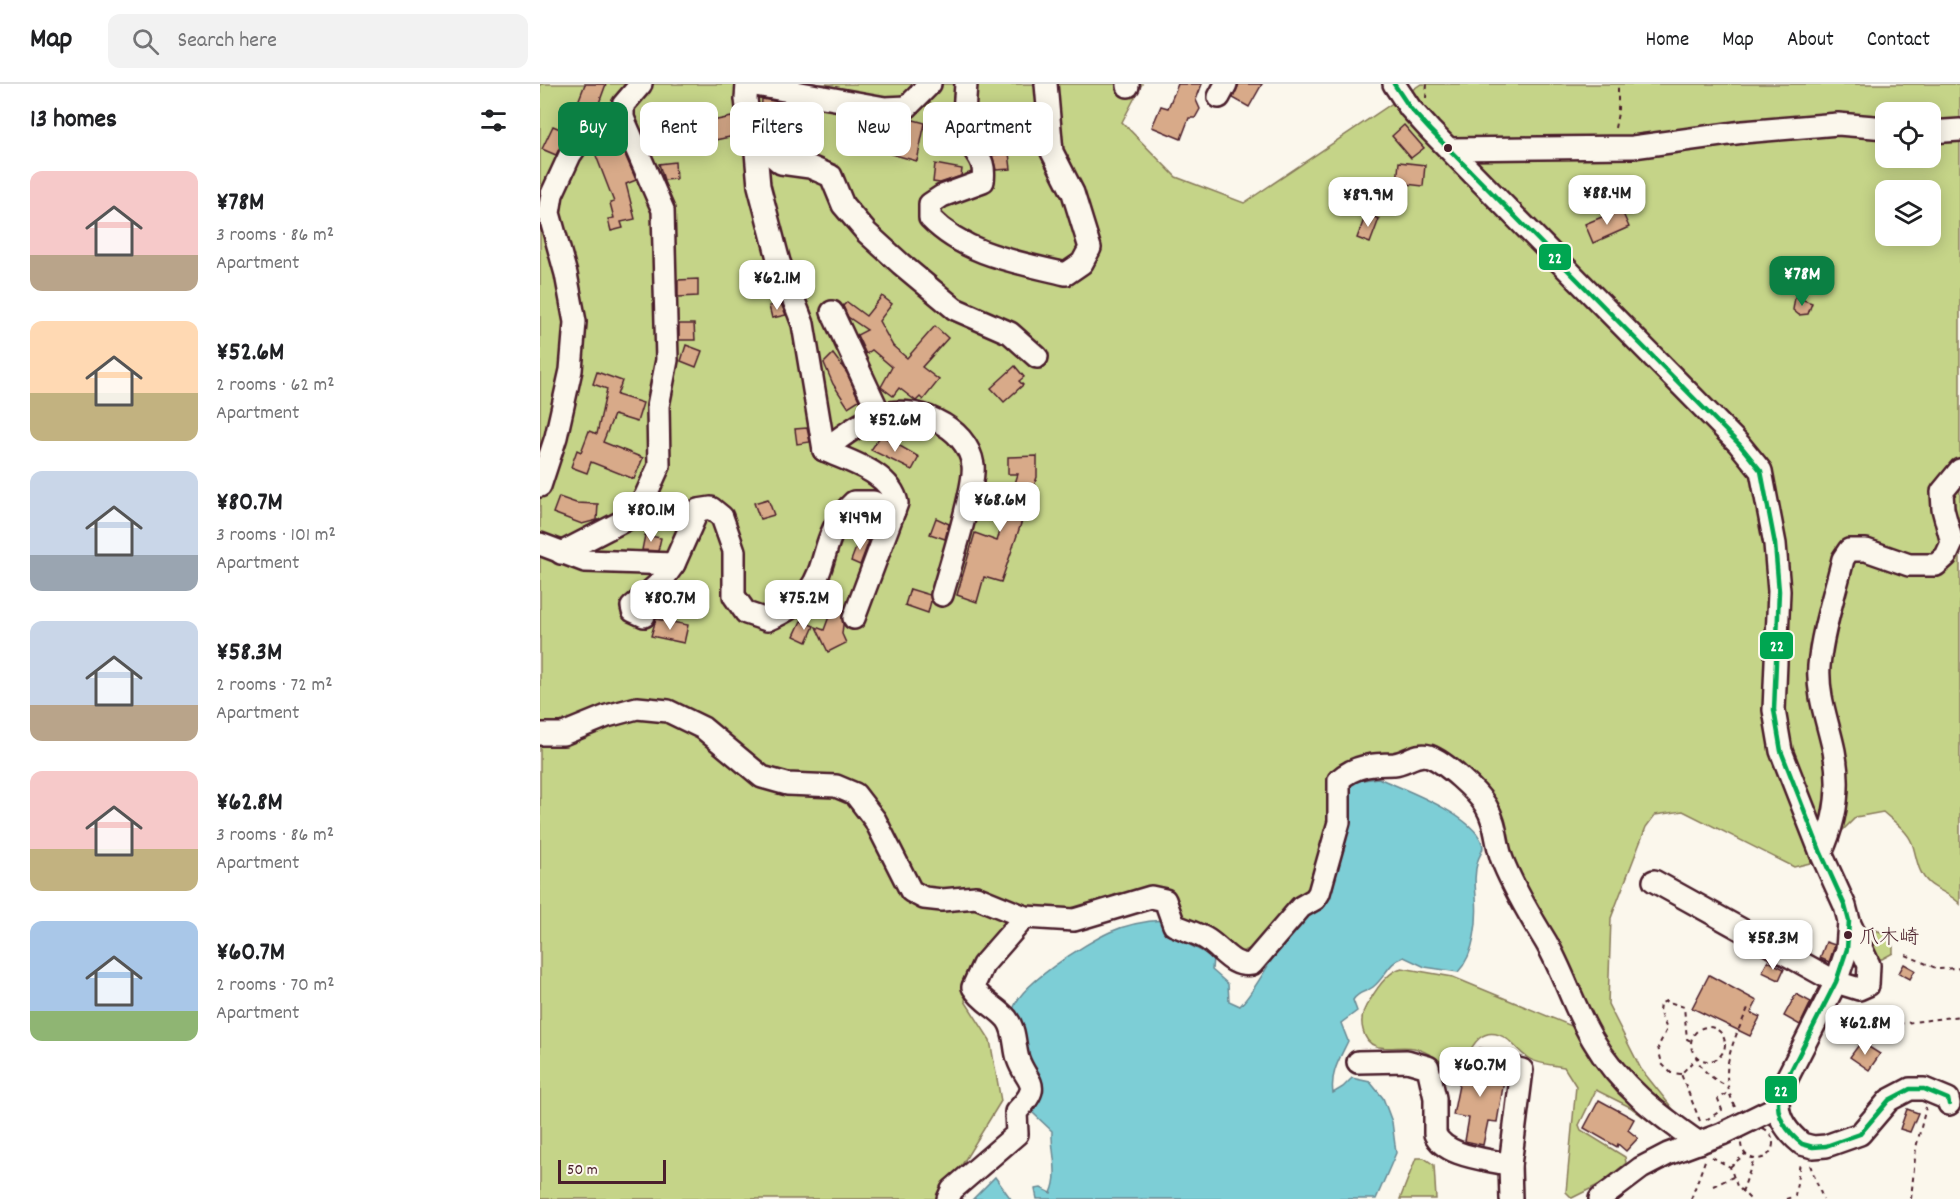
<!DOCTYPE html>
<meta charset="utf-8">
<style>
:root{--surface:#fff;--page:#f2f2f2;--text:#202124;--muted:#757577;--line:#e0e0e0;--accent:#0b8043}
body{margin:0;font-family:Dekko,"Klee One",sans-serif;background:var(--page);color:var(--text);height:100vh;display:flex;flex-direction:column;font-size:22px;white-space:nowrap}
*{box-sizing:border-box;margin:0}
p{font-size:20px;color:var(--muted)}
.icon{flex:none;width:33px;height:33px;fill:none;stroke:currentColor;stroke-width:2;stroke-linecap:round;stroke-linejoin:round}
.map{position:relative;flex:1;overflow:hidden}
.details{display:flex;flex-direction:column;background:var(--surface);width:540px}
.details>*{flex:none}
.top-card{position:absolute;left:18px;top:18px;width:570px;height:54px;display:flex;gap:12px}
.fabs{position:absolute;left:1335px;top:18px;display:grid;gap:12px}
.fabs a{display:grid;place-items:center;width:66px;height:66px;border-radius:12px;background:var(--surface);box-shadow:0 3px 15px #0003;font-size:30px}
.scale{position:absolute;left:18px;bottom:15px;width:108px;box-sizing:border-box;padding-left:6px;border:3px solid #4a1f2b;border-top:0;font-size:16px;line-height:21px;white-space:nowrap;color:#4a1f2b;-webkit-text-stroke:4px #fbf7ec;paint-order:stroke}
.price{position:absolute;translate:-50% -51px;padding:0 14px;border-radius:12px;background:#fff;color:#222;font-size:20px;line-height:39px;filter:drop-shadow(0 2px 3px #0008)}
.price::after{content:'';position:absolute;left:50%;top:36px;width:18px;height:14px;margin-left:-9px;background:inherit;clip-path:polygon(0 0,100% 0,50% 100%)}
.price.selected{background:var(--accent);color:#fff}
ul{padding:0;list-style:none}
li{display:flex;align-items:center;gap:18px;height:150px;padding:0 30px}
li span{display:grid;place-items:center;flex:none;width:168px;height:120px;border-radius:12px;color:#555}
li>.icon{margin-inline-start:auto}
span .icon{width:72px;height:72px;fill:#fffc;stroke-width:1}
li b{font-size:26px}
h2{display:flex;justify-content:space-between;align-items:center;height:72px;padding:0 30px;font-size:26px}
.tag{padding:0 21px;border-radius:12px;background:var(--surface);box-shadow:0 3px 15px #0003;font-size:21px;line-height:54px}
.tag.selected{background:var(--accent);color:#fff}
header{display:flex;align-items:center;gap:36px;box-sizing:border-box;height:84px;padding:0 30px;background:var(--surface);border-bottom:2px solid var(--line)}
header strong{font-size:28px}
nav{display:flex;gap:33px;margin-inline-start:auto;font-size:21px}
.search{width:420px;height:54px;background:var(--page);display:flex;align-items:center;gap:15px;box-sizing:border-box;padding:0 21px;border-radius:12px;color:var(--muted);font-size:22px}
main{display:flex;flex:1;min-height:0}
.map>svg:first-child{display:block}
.green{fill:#c5d488;stroke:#887a5a;stroke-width:1.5;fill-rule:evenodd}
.water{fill:#7dced6;stroke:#698892;stroke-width:1.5}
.building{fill:#d8aa89;stroke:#4a1f2b;stroke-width:1.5}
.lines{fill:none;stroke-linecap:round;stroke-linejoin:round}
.minor-casing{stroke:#4a1f2b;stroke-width:26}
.path{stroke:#4a1f2b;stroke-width:2;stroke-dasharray:4.5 4.5;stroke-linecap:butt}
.minor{stroke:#fbf7ec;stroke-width:21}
.bus-1-casing{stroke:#fbf7ec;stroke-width:9}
.bus-1{stroke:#00a651;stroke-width:4.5}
.bus-dot{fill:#4a1f2b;stroke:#fbf7ec;stroke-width:2}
.labels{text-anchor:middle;stroke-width:5;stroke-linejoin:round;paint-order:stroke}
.bus-label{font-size:20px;fill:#4a1f2b;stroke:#fbf7ec;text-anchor:start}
.line-badge{stroke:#fbf7ec;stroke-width:2}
.badge-label{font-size:16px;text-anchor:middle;font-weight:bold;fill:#fff}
</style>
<header>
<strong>Map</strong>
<div class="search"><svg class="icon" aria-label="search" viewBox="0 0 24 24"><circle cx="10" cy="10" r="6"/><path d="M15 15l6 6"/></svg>Search here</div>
<nav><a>Home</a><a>Map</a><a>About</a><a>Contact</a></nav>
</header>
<main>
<section class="details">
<h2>13 homes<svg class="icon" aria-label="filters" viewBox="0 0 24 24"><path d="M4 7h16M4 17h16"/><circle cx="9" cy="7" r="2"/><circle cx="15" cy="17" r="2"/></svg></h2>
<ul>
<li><span style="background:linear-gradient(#f6c9c9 70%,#b9a48a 0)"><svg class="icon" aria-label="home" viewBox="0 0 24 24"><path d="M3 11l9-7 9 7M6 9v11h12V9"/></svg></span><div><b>¥78M</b><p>3 rooms · 86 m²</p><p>Apartment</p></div></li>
<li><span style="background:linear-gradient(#ffd9b3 60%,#c2b280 0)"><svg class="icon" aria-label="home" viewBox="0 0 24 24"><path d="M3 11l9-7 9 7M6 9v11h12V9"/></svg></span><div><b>¥52.6M</b><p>2 rooms · 62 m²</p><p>Apartment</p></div></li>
<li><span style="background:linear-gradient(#c9d6e8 70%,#9aa5b1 0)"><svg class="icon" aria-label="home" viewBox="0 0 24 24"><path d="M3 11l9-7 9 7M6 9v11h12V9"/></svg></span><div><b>¥80.7M</b><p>3 rooms · 101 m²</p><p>Apartment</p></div></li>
<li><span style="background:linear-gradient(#c9d6e8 70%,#b9a48a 0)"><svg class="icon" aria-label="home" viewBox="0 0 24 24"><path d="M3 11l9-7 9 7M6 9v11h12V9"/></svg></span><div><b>¥58.3M</b><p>2 rooms · 72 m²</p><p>Apartment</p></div></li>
<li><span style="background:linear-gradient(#f6c9c9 65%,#c2b280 0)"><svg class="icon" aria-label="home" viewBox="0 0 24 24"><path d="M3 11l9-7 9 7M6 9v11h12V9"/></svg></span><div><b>¥62.8M</b><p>3 rooms · 86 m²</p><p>Apartment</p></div></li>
<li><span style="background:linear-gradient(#a9c7e8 75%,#8fb573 0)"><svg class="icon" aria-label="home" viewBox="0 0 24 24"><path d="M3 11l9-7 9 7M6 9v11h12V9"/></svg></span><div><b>¥60.7M</b><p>2 rooms · 70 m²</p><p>Apartment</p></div></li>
</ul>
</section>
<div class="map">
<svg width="1420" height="1115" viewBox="0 0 1420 1115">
<rect width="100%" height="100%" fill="#fbf7ec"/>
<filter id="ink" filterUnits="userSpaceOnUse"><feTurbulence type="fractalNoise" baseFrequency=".0167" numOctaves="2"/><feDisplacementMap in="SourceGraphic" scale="12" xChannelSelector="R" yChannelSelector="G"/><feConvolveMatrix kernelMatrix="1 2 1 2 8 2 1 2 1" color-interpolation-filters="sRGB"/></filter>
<g filter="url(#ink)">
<g class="green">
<path d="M0,0H602L582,38L636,93L704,119L881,0H1420V820C1411,810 1398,807 1389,799C1377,788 1377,773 1372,759C1367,746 1353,737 1343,728L1316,733L1270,779L1254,783L1143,727L1115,731L1106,743L1071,834L1068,920L1101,985L1141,1035L1133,1050H1126L1090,1023L1056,1006L1039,1041L1041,1046L1085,1073L1086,1079L1062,1099L1032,1114L1026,1108L1036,1002L1024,983C1013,981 997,980 988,974C980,969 974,960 967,955C943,939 932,961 923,979L911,983C899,978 889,967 874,964C856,960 829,973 823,946C820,935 823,925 830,916C837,904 849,887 862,884L913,893L1041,946L954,725L905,675L793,693L787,706L788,744L773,803L712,864L701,868L644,836L638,819L618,808L579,809L539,826L476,830L428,892L425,917L450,956L461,1017L401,1115H0ZM1346,28H1390V74H1346ZM1346,106H1390V152H1346Z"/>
<path d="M1325,845C1339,845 1355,851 1353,869L1342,875H1335L1322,850Z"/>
<polygon points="876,1074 884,1074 894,1081 896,1115 860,1115"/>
</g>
<g class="water">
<path d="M838,694C864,705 933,731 942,759C945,765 940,770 938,776C934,789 935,800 936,813C938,836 935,870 918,888L885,883L864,873C847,879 846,893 833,903C825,909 819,907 813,916L817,927L801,939L808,957C800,974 790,989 793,1009L803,1003L812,994L830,998L843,1014L852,1038L856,1069L836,1115H497L495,1105L501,1104L511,1109C520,1089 511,1068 512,1047L493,1029C495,1024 499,1017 498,1012C497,991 472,950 473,928C474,903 548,858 570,848C588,840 605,837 624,836L634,853L673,873L672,886L688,900L689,917L700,922C716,905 726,883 739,864C754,841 773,823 793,805L808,698Z"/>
<polygon points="455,1093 471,1115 433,1115"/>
</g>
<g class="building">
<polygon points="45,0 66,0 55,30 36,23"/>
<polygon points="638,0 662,0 656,16 660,25 655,34 649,34 641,55 612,43 621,22 628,24"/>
<polygon points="699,0 722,0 709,23 693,14"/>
<polygon points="222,15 244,19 243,34 221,31"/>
<polygon points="192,33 195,52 170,57 167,38"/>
<polygon points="370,35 385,39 377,77 351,70 361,36"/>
<polygon points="864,41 884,64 871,74 852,52"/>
<polygon points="13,42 27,48 16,71 2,65"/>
<polygon points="80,59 96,96 86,100 95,135 81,138 83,144 71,147 68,135 74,134 70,119 74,118 55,69"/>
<polygon points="469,69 471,85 456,86 452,71"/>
<polygon points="135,78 136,95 124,96 119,80"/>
<polygon points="859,78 885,81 883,102 857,99"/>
<polygon points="395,80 422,85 421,92 400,99 393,98"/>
<polygon points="1081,125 1089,143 1053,159 1045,140"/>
<polygon points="826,130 839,135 830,159 817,154"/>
<polygon points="158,195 158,212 138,213 138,196"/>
<polygon points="342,212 352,220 339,237 353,262 367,274 395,242 408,254 382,283 399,296 383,316 380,313 376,317 359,304 353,312 341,303 352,283 332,266 326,270 317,251 327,246 308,233 303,222 307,218 326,232"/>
<polygon points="1255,213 1272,219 1268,230 1259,231 1253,226"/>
<polygon points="241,220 246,231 232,234 229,222"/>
<polygon points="139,240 154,240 155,256 139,256"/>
<polygon points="146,261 162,267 156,283 141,277"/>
<polygon points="293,270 307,289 319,316 308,323 293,300 284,279"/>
<polygon points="475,282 484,293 479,297 483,301 464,318 451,304"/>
<polygon points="57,288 82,297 77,311 103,319 97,338 74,331 63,358 103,374 94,395 51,378 47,389 31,383 37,366 41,368 49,347 57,350 67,305 53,300"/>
<polygon points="267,344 270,358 257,360 255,345"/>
<polygon points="341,351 379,373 372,386 331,366"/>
<polygon points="497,372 497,393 461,498 444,493 437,518 417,511 435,449 457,457 478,390 468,390 468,373"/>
<polygon points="19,413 36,419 58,420 57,436 42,440 13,429"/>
<polygon points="228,415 234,431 220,435 214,419"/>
<polygon points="396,434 409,440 405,455 390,450"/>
<polygon points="105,451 121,454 118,467 102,466"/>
<polygon points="320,453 329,457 320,481 311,477"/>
<polygon points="370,505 390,511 391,517 388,529 365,521"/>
<polygon points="294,519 305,523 302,550 306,559 288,568 276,543 284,546"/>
<polygon points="116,535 148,541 144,559 111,552"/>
<polygon points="261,537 274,542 267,558 254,552"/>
<polygon points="1286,858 1295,861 1289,878 1280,874"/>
<polygon points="1228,877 1244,885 1239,896 1222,888"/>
<polygon points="1364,880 1375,886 1370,895 1359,889"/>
<polygon points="1169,891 1217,917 1211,929 1220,933 1210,952 1152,924"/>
<polygon points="1256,910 1271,918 1260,941 1244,932"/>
<polygon points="1321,958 1340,970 1329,986 1310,973"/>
<polygon points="939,964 961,968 952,973 950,984 957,992 956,996 964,997 957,1038 948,1037 943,1061 925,1057 929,1034 913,1031 920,996 933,998"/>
<polygon points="1059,1016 1094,1035 1088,1046 1098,1054 1086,1067 1078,1060 1077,1063 1044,1044"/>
<polygon points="1367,1025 1378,1029 1370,1048 1360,1045"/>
</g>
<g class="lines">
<g class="minor-casing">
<g id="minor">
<polyline points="207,0 206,15 209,40 215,57 219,102 239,178 263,240 284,366"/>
<polyline points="210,0 345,24 367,23 390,0"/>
<path d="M426,0C425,17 422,36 428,53C435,73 446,73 443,97L402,112L390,120V134C426,171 477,178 526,190L542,179L550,164L533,109L512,68L506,0"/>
<path d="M854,0L870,24L890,46L1199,360L1221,387L1235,460L1239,507L1234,626L1241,667L1281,769L1305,822L1309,837L1307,865L1296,898L1240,1008C1233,1029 1246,1047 1262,1060L1273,1063L1286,1062L1320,1050L1349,1016L1370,1005H1384L1408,1015L1409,1020"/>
<polyline points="588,2 588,0"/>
<polyline points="679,13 686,0"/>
<polyline points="1390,48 1420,46"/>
<polyline points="215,57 241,79 270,83 291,92 303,121 327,149 361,180 415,225 470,249 497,273"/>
<polyline points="911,65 1093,63 1203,48 1298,40 1346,44"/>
<polyline points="292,228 340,331"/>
<path d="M284,366C300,354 319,339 338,332C373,319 427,341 433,381C436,402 409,486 402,511"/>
<path d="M284,366C310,378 350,388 357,419L314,534"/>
<polyline points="0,402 16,353 31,286 35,238 26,190 9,129 12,110 30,71 42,54 83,34"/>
<path d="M0,460L45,477L134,480L158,426L171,424L182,433L194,467V512L206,529L227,536C303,504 267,462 314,418H333L354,427"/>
<polyline points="21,469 87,435 105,413 119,382 118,322 127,276 123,126 83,34 83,21 101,0"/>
<polyline points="104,532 93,527 92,523 121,498 134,480"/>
<path d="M0,650H23L67,632L97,624L128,627L163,644L222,693L247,700L296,702L315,710L335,736L371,807L384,814L402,816L436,813L485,833L534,836L611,813L625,816L634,841C645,846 659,850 668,856C683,866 693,884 712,880L761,823L775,815L779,809L799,738V696C815,681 834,680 854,680C866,679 877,668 889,672C905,678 937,707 946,722C958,742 955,759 963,778C975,807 990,832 1006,858C1024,889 1034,925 1053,956C1079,1001 1117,1030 1159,1059"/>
<path d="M1281,769C1296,737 1301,703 1294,667C1288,638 1277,612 1279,582C1282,547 1295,509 1303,475L1309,466H1326L1369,481H1396L1406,472L1412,459L1403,425L1402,408L1420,386"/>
<polyline points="1114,797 1296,898 1319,905 1328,901 1329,881 1309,838"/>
<path d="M818,978L867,977L888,983L895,1014V1050C905,1073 948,1075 970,1081"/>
<polyline points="962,981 982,986 970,1081 971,1115"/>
<path d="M408,1115L412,1106L477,1050L476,1028C504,999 487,1001 478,975C474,962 476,947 467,935C456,922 443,919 433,903L443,881L485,833"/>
<polyline points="1060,1115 1101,1084 1128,1070 1182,1050 1237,1023"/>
</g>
</g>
<g class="path">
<polyline points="886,14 887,0"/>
<polyline points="1075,44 1078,29 1078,0"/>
<polyline points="1366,871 1398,885 1420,884"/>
<polyline points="1350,941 1420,932"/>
<circle cx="1168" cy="960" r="17"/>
<polyline points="1141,990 1131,989 1122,980 1118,963 1127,945 1119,927 1120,920 1126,917 1144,923 1147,955 1151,957"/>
<path d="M1195,1023C1177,986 1193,959 1208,924"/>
<polyline points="1166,1036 1182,1026 1178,1015 1188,1009"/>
<path d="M1160,1037L1141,990L1157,973C1159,985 1175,997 1187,1002"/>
<circle cx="1217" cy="1059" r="16"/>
<polyline points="1172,1073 1190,1083 1197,1102 1210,1115"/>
<polyline points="1270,1081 1283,1115"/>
<polyline points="1190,1083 1205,1070"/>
<polyline points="1173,1102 1193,1093"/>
<polyline points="1202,1108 1214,1075"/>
<polyline points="1151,1115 1166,1074"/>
<polyline points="1246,1115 1255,1112 1260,1078"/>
<polyline points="1371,1115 1376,1064 1386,1023"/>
</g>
<use href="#minor" class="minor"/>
<g class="bus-1-casing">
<path id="bus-1" d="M854,0L870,24L890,46L1199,360L1221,387L1235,460L1239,507L1234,626L1241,667L1281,769L1305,822L1309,837L1307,865L1296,898L1240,1008C1233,1029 1246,1047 1262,1060L1273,1063L1286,1062L1320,1050L1349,1016L1370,1005H1384L1408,1015L1409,1020"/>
</g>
<use href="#bus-1" class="bus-1"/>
</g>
</g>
<g class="bus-dot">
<circle cx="908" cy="64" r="5"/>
<circle cx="1308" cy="851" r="5"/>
</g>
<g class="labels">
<g class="bus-label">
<text x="1319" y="859">爪木崎</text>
</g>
</g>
<g class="line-badge">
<rect x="998" y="159" width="34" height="28" rx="6" fill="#00a651"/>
<rect x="1219" y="547" width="35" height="29" rx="6" fill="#00a651"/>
<rect x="1224" y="991" width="34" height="29" rx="6" fill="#00a651"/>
</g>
<g class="badge-label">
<text x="1015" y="179">22</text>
<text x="1237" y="567">22</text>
<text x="1241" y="1012">22</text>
</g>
</svg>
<div class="fabs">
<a><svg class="icon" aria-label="locate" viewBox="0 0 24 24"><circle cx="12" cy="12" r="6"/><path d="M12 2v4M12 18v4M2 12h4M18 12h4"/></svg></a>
<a><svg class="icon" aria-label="layers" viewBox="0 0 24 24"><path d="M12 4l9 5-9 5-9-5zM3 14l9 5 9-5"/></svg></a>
</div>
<div class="scale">50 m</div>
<b class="price" style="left:1067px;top:142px">¥88.4M</b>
<b class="price" style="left:828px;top:144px">¥89.9M</b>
<b class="price selected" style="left:1262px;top:223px">¥78M</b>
<b class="price" style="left:237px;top:227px">¥62.1M</b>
<b class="price" style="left:355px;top:369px">¥52.6M</b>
<b class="price" style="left:460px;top:449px">¥68.6M</b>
<b class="price" style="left:111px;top:459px">¥80.1M</b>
<b class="price" style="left:320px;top:467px">¥149M</b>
<b class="price" style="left:130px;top:547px">¥80.7M</b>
<b class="price" style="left:264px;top:547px">¥75.2M</b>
<b class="price" style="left:1233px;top:887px">¥58.3M</b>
<b class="price" style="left:1325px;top:972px">¥62.8M</b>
<b class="price" style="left:940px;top:1014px">¥60.7M</b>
<div class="top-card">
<a class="tag selected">Buy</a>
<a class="tag">Rent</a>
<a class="tag">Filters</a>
<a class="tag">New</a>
<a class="tag">Apartment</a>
</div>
</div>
</main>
